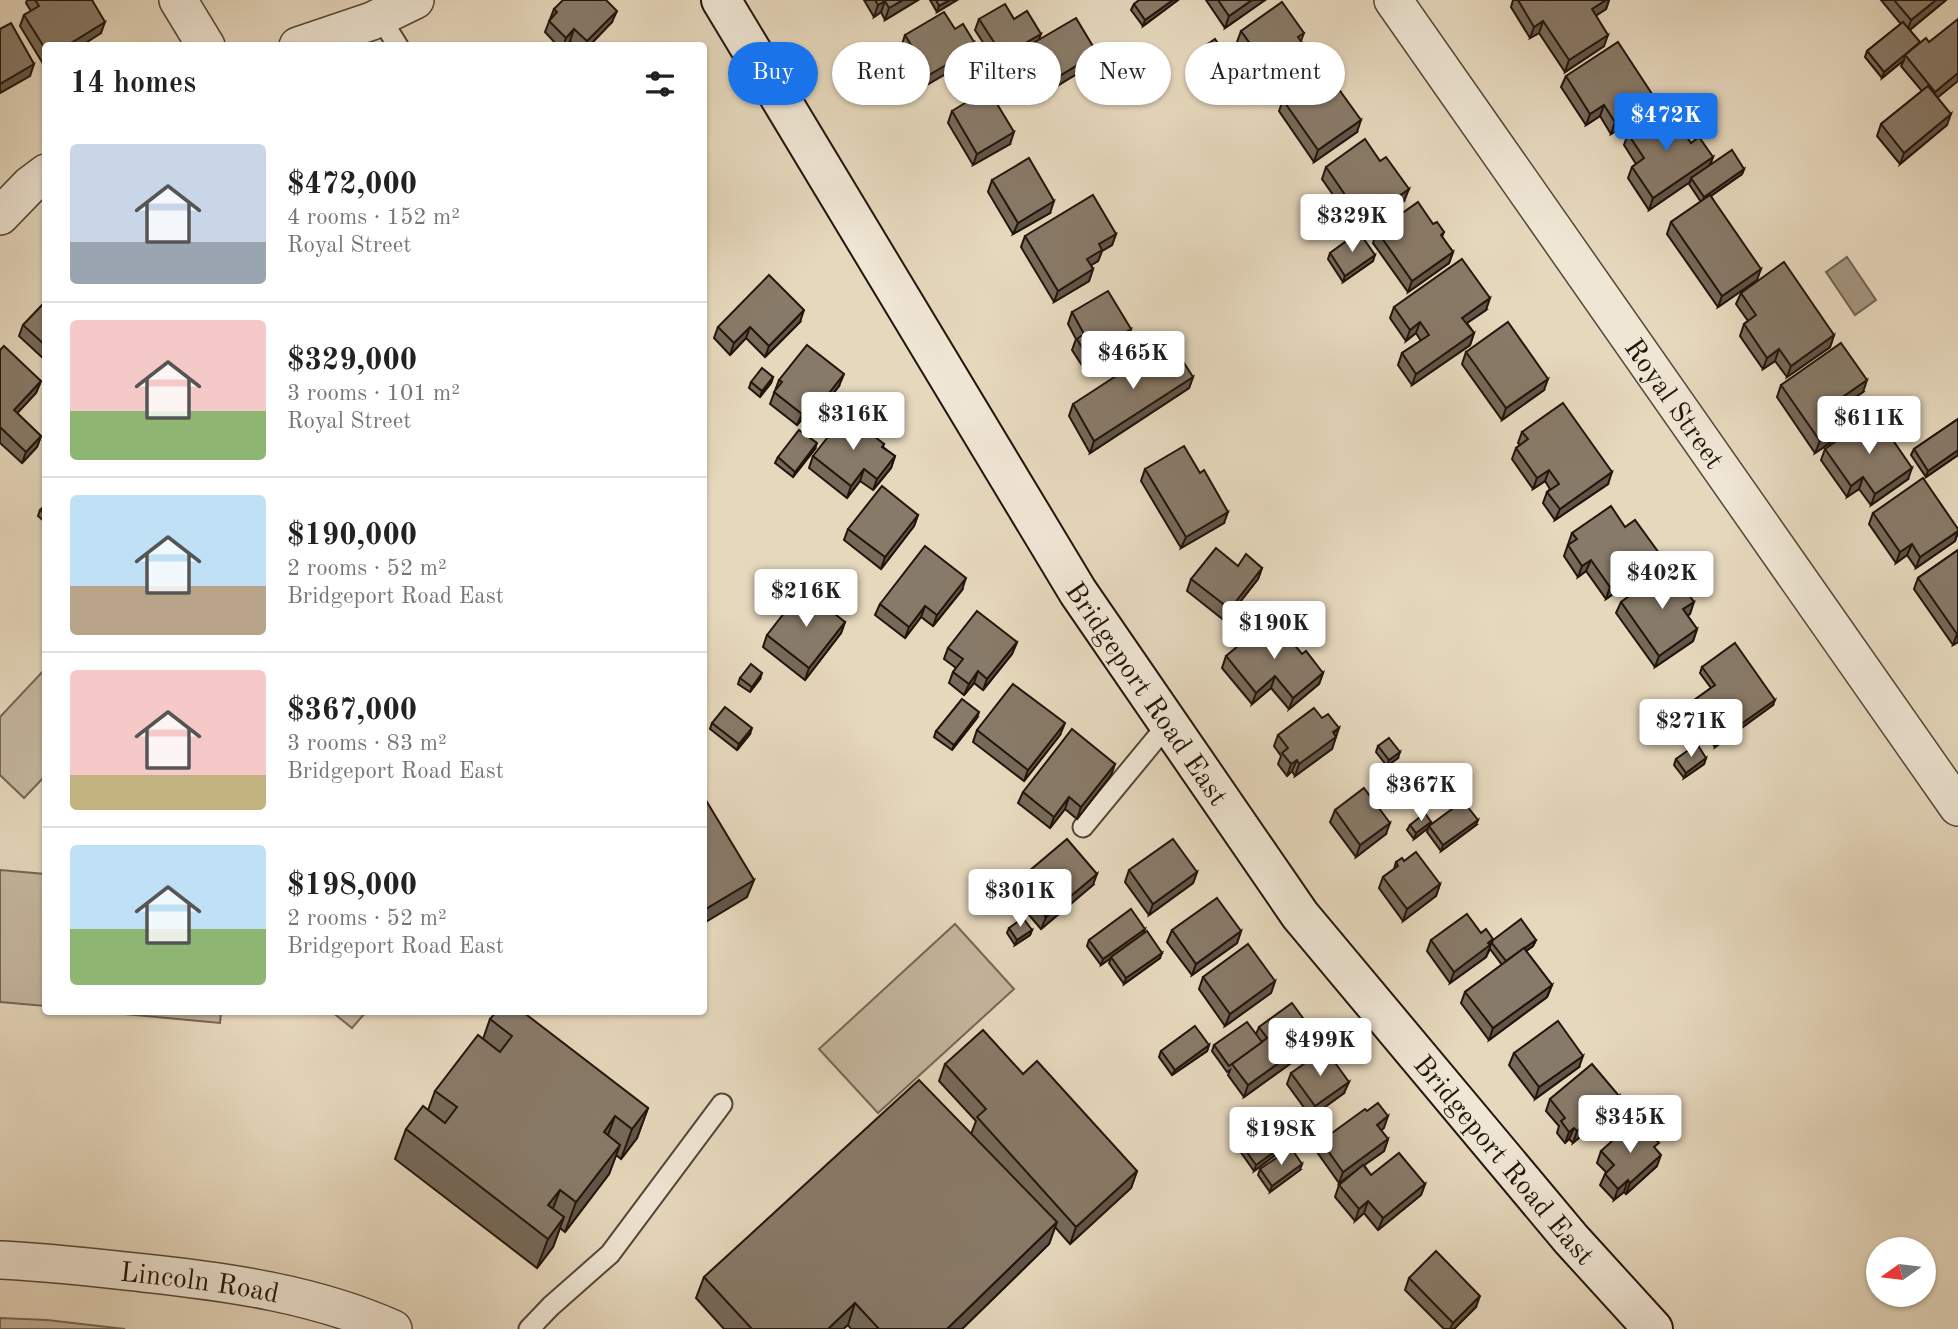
<!DOCTYPE html>
<meta charset="utf-8">
<style>
:root{--surface:#fff;--page:#f2f2f2;--text:#222;--muted:#767676;--line:#e0e0e0;--accent:#1a73e8}
body{margin:0;font-family:"Old Standard TT",serif;background:var(--page);color:var(--text);height:100vh;display:flex;flex-direction:column;font-size:26px;white-space:nowrap}
*{box-sizing:border-box;margin:0}
p{font-size:23px;color:var(--muted)}
.icon{flex:none;width:38px;height:38px;fill:none;stroke:currentColor;stroke-width:2;stroke-linecap:round;stroke-linejoin:round}
.map{position:relative;flex:1;overflow:hidden}
.details{position:absolute;left:42px;top:42px;width:665px;height:973px;display:flex;flex-direction:column;background:var(--surface);border-radius:7px;box-shadow:0 2px 5px #0004}
.details>*{flex:none}
.top-card{position:absolute;left:728px;top:42px;width:665px;height:63px;display:flex;gap:14px}
.needle{width:46px;rotate:256deg}
.fabs{position:absolute;left:1866px;top:1237px;display:grid;gap:14px}
.fabs a{display:grid;place-items:center;width:70px;height:70px;border-radius:50%;background:var(--surface);box-shadow:0 2px 5px #0004;font-size:35px}
.price{position:absolute;translate:-50% -60px;padding:0 16px;border-radius:7px;background:#fff;color:#222;font-size:23px;line-height:46px;filter:drop-shadow(0 2px 4px #0008)}
.price::after{content:'';position:absolute;left:50%;top:42px;width:21px;height:16px;margin-left:-10px;background:inherit;clip-path:polygon(0 0,100% 0,50% 100%)}
.price.on{background:var(--accent);color:#fff}
ul{padding:0;list-style:none}
li{display:flex;align-items:center;gap:21px;height:175px;padding:0 28px}
li+li{border-top:2px solid var(--line)}
li span{display:grid;place-items:center;flex:none;width:196px;height:140px;border-radius:7px;color:#555}
li>.icon{margin-inline-start:auto}
span .icon{width:84px;height:84px;fill:#fffc;stroke-width:1}
li b{font-size:30px}
h2{display:flex;justify-content:space-between;align-items:center;height:84px;padding:0 28px;font-size:30px}
.chip{padding:0 24px;border-radius:32px;background:var(--surface);box-shadow:0 2px 5px #0004;font-size:24px;line-height:63px}
.chip.on{background:var(--accent);color:#fff}
.map>svg:first-child{display:block}
.green{fill:#c5b79f;stroke:#746655;stroke-width:2}
.water{fill:#a49680;stroke:#706251;stroke-width:2}
.lines{fill:none;stroke-linecap:round;stroke-linejoin:round}
.service-casing{stroke:#544638;stroke-width:23}
.minor-casing{stroke:#544638;stroke-width:40}
.secondary-casing{stroke:#23150b;stroke-width:42}
.service{stroke:#efe6d4;stroke-width:19}
.minor{stroke:#efe6d4;stroke-width:37}
.secondary{stroke:#efe6d4;stroke-width:38}
.wall{fill:#756959;stroke:#23150b;stroke-width:2}
.shaded-wall{fill:#5f5549;stroke:#23150b;stroke-width:2}
.building{fill:#887a68;stroke:#23150b;stroke-width:2}
.labels{text-anchor:middle;stroke-width:5;stroke-linejoin:round;paint-order:stroke}
.street-label{font-size:28px;fill:#23150b;stroke:#efe6d4}
</style>
<div class="map">
<svg width="1958" height="1329" viewBox="0 0 1958 1329">
<rect width="100%" height="100%" fill="#e6d8bd"/>
<filter id="stains"><feTurbulence type="fractalNoise" baseFrequency=".00286" numOctaves="4"/><feColorMatrix values="0 0 0 0 .2 0 0 0 0 .09 0 0 0 0 .02 0 0 0 .5 -.17"/></filter>
<radialGradient id="worn" r=".72"><stop offset=".6" stop-color="#630" stop-opacity="0"/><stop offset="1" stop-color="#630" stop-opacity=".3"/></radialGradient>
<g class="green">
<polygon points="45,669 45,776 24,798 0,775 0,717"/>
<polygon points="0,870 45,874 45,1006 0,1002"/>
<polygon points="955,924 1014,989 878,1113 819,1049"/>
<polygon points="103,1012 221,1012 220,1023"/>
<polygon points="332,1012 366,1012 352,1028"/>
<polygon points="0,1318 47,1320 125,1329 0,1329"/>
</g>
<polygon class="water" points="1847,257 1876,300 1855,315 1826,272"/>
<g class="lines">
<g class="service-casing">
<g id="service">
<polyline points="380,17 398,46"/>
<polyline points="1083,827 1168,724"/>
<polyline points="529,1329 551,1306 610,1254 722,1104"/>
</g>
</g>
<g class="minor-casing">
<g id="minor">
<polyline points="178,0 206,46"/>
<path id="s1" d="M1393,0L1958,807"/>
<polyline points="298,46 372,21 415,0"/>
<polyline points="0,216 30,185 46,173"/>
<path id="s2" d="M0,1260C48,1262 96,1268 144,1273C228,1282 315,1294 393,1329"/>
</g>
</g>
<g class="secondary-casing">
<g id="secondary">
<path id="s3" d="M721,0L1078,592L1300,915L1571,1239L1653,1329"/>
</g>
</g>
<use href="#service" class="service"/>
<use href="#minor" class="minor"/>
<use href="#secondary" class="secondary"/>
</g>
<g class="wall">
<polygon points="27,0 92,0 101,33 46,46 45,67 20,26 24,15 31,11 26,3"/>
<polygon points="864,0 918,0 885,20 881,12 874,17"/>
<polygon points="930,0 957,0 937,12"/>
<polygon points="1178,0 1143,26 1131,10 1134,4"/>
<polygon points="1206,0 1265,0 1225,28"/>
<polygon points="1513,0 1609,0 1606,9 1596,15 1604,46 1565,72 1539,33 1530,38 1511,7"/>
<polygon points="1881,0 1946,0 1910,30 1938,98 1947,125 1900,164 1877,136 1881,124 1922,91 1901,66 1904,60 1882,78 1865,57 1867,51 1901,24"/>
<polygon points="554,9 612,22 589,46 575,46 570,41 566,46 558,46 545,32"/>
<polygon points="979,19 1014,19 1038,41 1093,64 1052,89 1031,54 1033,47 999,67 975,30"/>
<polygon points="1241,31 1304,33 1301,41 1312,57 1308,68 1273,93 1237,42"/>
<polygon points="905,35 970,54 966,56 964,63 925,86 901,47"/>
<polygon points="1198,51 1227,56 1225,62 1208,74 1196,57"/>
<polygon points="1566,76 1654,97 1650,109 1611,134 1600,116 1586,125 1561,87"/>
<polygon points="1283,100 1357,132 1314,162 1279,111"/>
<polygon points="952,111 1010,144 973,165 948,123"/>
<polygon points="1628,134 1691,143 1713,157 1710,165 1744,169 1742,174 1711,196 1757,280 1718,307 1667,234 1671,222 1701,202 1689,184 1690,182 1649,210 1628,178 1632,167 1636,164 1624,145"/>
<polygon points="1326,167 1404,201 1359,233 1373,261 1343,282 1328,259 1330,253 1359,232 1322,179"/>
<polygon points="992,180 1050,213 1013,234 988,192"/>
<polygon points="1433,224 1444,232 1442,237 1453,252 1449,263 1408,292 1373,243 1377,231"/>
<polygon points="1116,234 1112,245 1102,251 1098,261 1091,265 1093,269 1089,281 1054,302 1021,247 1025,236"/>
<polygon points="1741,293 1834,335 1830,347 1787,377 1775,361 1763,369 1740,336 1744,324 1748,321 1736,304"/>
<polygon points="46,301 46,361 19,336 23,325"/>
<polygon points="1394,307 1486,310 1467,323 1474,333 1470,345 1412,385 1398,365 1402,353 1421,341 1416,333 1406,341 1390,318"/>
<polygon points="1072,312 1131,329 1127,340 1083,367 1072,350 1076,339 1068,324"/>
<polygon points="800,322 765,357 746,338 730,355 714,338 718,327"/>
<polygon points="0,350 41,381 36,393 17,413 41,436 37,447 22,463 0,443"/>
<polygon points="1466,352 1544,390 1502,420 1462,364"/>
<polygon points="773,377 771,383 760,397 749,388 751,382"/>
<polygon points="1193,377 1189,388 1090,453 1069,416 1073,404"/>
<polygon points="779,380 839,386 814,418 807,413 797,425 770,404"/>
<polygon points="1781,385 1863,392 1848,402 1857,415 1853,427 1815,453 1777,397"/>
<polygon points="1958,419 1958,455 1926,477 1911,455 1914,449"/>
<polygon points="1522,432 1608,484 1555,520 1543,503 1547,492 1550,489 1545,481 1533,489 1512,459 1516,448 1520,445 1518,443"/>
<polygon points="884,444 883,447 895,456 891,468 873,490 860,481 847,498 809,468 813,456"/>
<polygon points="815,449 793,477 775,463 778,457"/>
<polygon points="1825,449 1908,479 1871,505 1859,489 1847,497 1821,460"/>
<polygon points="1145,469 1224,523 1181,548 1141,481"/>
<polygon points="46,505 46,523 38,516 40,510"/>
<polygon points="1873,513 1958,529 1958,533 1955,541 1916,568 1907,555 1896,563 1869,524"/>
<polygon points="918,515 914,526 881,569 844,540 848,529"/>
<polygon points="1625,527 1659,553 1655,564 1606,599 1586,571 1578,577 1564,556 1572,533"/>
<polygon points="1958,550 1958,642 1953,645 1914,589 1918,578"/>
<polygon points="1238,566 1262,568 1258,579 1225,621 1187,591 1191,579"/>
<polygon points="962,590 933,626 921,617 905,638 875,615 880,604"/>
<polygon points="1621,602 1690,614 1687,615 1697,629 1693,641 1655,667 1616,613"/>
<polygon points="845,622 841,633 805,680 763,647 767,635"/>
<polygon points="1017,642 1012,654 983,690 974,683 964,695 949,683 953,672 956,668 944,659 948,648"/>
<polygon points="1302,654 1323,673 1319,684 1289,709 1271,688 1252,704 1222,668 1226,656"/>
<polygon points="1702,667 1773,705 1715,747 1688,709 1690,703 1711,688 1700,673"/>
<polygon points="740,678 760,679 750,692 738,684"/>
<polygon points="977,718 952,750 934,737 936,731"/>
<polygon points="712,723 750,734 737,750 710,729"/>
<polygon points="977,730 1060,735 1024,781 973,742"/>
<polygon points="1278,735 1336,736 1332,749 1295,776 1292,771 1287,776 1278,764 1281,756 1274,746"/>
<polygon points="1378,746 1398,758 1387,766 1376,752"/>
<polygon points="1706,758 1704,764 1684,778 1674,765 1676,759"/>
<polygon points="1115,764 1111,775 1077,819 1065,809 1050,828 1018,803 1023,792"/>
<polygon points="1335,810 1386,834 1356,857 1330,822"/>
<polygon points="1431,822 1430,825 1476,825 1441,851 1427,832 1428,828 1414,839 1407,830 1410,825"/>
<polygon points="1404,861 1440,884 1436,896 1403,921 1379,888 1383,877 1394,869 1396,862"/>
<polygon points="1129,870 1197,872 1193,883 1149,915 1125,882"/>
<polygon points="1016,882 1093,885 1041,929 1011,894"/>
<polygon points="1009,928 1032,930 1030,935 1015,945 1007,933"/>
<polygon points="1172,930 1241,931 1237,943 1192,975 1167,942"/>
<polygon points="1481,933 1493,940 1536,940 1533,946 1526,951 1552,985 1547,997 1489,1040 1461,1003 1465,992 1502,965 1490,949 1486,957 1450,983 1427,951 1431,940"/>
<polygon points="1143,934 1160,958 1124,984 1109,963 1111,958 1101,965 1087,946 1089,940"/>
<polygon points="1203,977 1275,981 1271,993 1225,1026 1199,989"/>
<polygon points="490,1019 648,1108 637,1138 621,1159 616,1155 609,1174 565,1232 560,1228 553,1247 537,1268 395,1159 406,1129 428,1110 435,1091 483,1039"/>
<polygon points="1259,1027 1316,1036 1312,1048 1244,1097 1228,1075 1230,1070 1227,1072 1212,1051 1214,1045 1256,1034"/>
<polygon points="1209,1045 1207,1051 1172,1075 1159,1057 1161,1051"/>
<polygon points="1514,1053 1579,1067 1535,1099 1509,1065"/>
<polygon points="945,1064 1023,1074 1137,1171 1131,1188 1070,1244 1055,1227 1049,1244 962,1329 851,1329 848,1325 843,1329 724,1329 696,1298 704,1277 971,1134 976,1121 939,1081"/>
<polygon points="1291,1073 1344,1093 1311,1117 1287,1084"/>
<polygon points="1619,1096 1615,1107 1573,1143 1569,1139 1565,1143 1557,1133 1559,1126 1546,1111 1550,1099"/>
<polygon points="1384,1128 1381,1130 1388,1139 1384,1151 1364,1165 1371,1175 1425,1184 1421,1195 1378,1230 1364,1213 1355,1221 1335,1197 1339,1185 1361,1167 1339,1183 1317,1152 1321,1141"/>
<polygon points="1289,1141 1286,1147 1254,1171 1240,1151 1242,1145"/>
<polygon points="1656,1150 1657,1166 1626,1194 1624,1192 1614,1200 1600,1185 1606,1172 1597,1163 1601,1151"/>
<polygon points="1260,1169 1300,1170 1270,1192 1258,1175"/>
<polygon points="1409,1278 1476,1307 1454,1329 1444,1329 1405,1290"/>
</g>
<g class="shaded-wall">
<polygon points="903,0 918,0 885,20 889,8"/>
<polygon points="950,0 957,0 937,12 939,6"/>
<polygon points="1173,0 1178,0 1143,26 1145,20"/>
<polygon points="1252,0 1265,0 1225,28 1229,16"/>
<polygon points="1606,0 1609,0 1606,9 1588,21 1592,9"/>
<polygon points="1936,0 1946,0 1907,32 1911,20"/>
<polygon points="885,1 881,12 874,17 878,5"/>
<polygon points="617,11 612,22 589,46 585,46 587,41"/>
<polygon points="1543,21 1539,33 1530,38 1534,27"/>
<polygon points="105,22 101,33 81,46 66,46"/>
<polygon points="574,29 570,41 566,46 563,46 566,38"/>
<polygon points="1041,34 1037,45 1035,42 1033,47 999,67 1003,56"/>
<polygon points="1608,35 1604,46 1565,72 1569,60"/>
<polygon points="974,42 970,54 966,56 964,63 925,86 929,75 966,47"/>
<polygon points="1920,42 1905,55 1904,60 1882,78 1884,72"/>
<polygon points="1097,53 1093,64 1052,89 1056,78"/>
<polygon points="1227,56 1225,62 1208,74 1210,68"/>
<polygon points="1312,57 1308,68 1273,93 1277,81"/>
<polygon points="34,64 30,76 0,93 0,84"/>
<polygon points="1958,73 1958,81 1931,103 1935,92"/>
<polygon points="1654,97 1650,109 1611,134 1615,122"/>
<polygon points="1604,105 1600,116 1586,125 1590,114"/>
<polygon points="1951,114 1947,125 1900,164 1904,153"/>
<polygon points="1361,120 1357,132 1314,162 1318,150"/>
<polygon points="1014,132 1010,144 973,165 977,154"/>
<polygon points="1713,157 1708,169 1691,178 1690,182 1649,210 1653,198"/>
<polygon points="1744,169 1742,174 1702,202 1704,197"/>
<polygon points="1409,189 1404,201 1359,233 1363,221"/>
<polygon points="1054,201 1050,213 1013,234 1018,223"/>
<polygon points="1116,234 1112,245 1102,251 1098,261 1083,270 1087,259 1099,244"/>
<polygon points="1453,252 1449,263 1408,292 1412,281"/>
<polygon points="1375,255 1373,261 1343,282 1345,276"/>
<polygon points="1093,269 1089,281 1054,302 1058,291"/>
<polygon points="1761,269 1757,280 1718,307 1722,296"/>
<polygon points="1490,298 1486,310 1458,329 1462,318"/>
<polygon points="804,310 800,322 765,357 769,346"/>
<polygon points="1420,322 1416,333 1406,341 1410,330"/>
<polygon points="750,327 746,338 730,355 734,343"/>
<polygon points="1131,329 1127,340 1083,367 1087,356"/>
<polygon points="1474,333 1470,345 1412,385 1416,374"/>
<polygon points="1834,335 1830,347 1787,377 1791,366"/>
<polygon points="1779,349 1775,361 1763,369 1767,358"/>
<polygon points="844,374 839,386 814,418 818,407"/>
<polygon points="773,377 771,383 760,397 762,391"/>
<polygon points="1193,377 1189,388 1090,453 1094,441"/>
<polygon points="1548,379 1544,390 1502,420 1506,408"/>
<polygon points="1867,380 1863,392 1839,408 1844,396"/>
<polygon points="41,381 36,393 9,422 14,410"/>
<polygon points="811,402 807,413 797,425 802,414"/>
<polygon points="1857,415 1853,427 1815,453 1820,441"/>
<polygon points="41,436 37,447 22,463 26,452"/>
<polygon points="817,443 815,449 793,477 795,472"/>
<polygon points="1958,450 1958,455 1926,477 1928,471"/>
<polygon points="895,456 891,468 873,490 877,479"/>
<polygon points="1912,468 1908,479 1871,505 1875,494"/>
<polygon points="864,469 860,481 847,498 851,486"/>
<polygon points="1549,470 1545,481 1533,489 1537,478"/>
<polygon points="1612,472 1608,484 1555,520 1560,509"/>
<polygon points="1863,477 1859,489 1847,497 1851,486"/>
<polygon points="1228,512 1224,523 1181,548 1186,537"/>
<polygon points="918,515 914,526 881,569 885,557"/>
<polygon points="1958,531 1955,541 1916,568 1920,557"/>
<polygon points="1912,544 1907,555 1896,563 1900,552"/>
<polygon points="1659,553 1655,564 1606,599 1610,587"/>
<polygon points="1591,560 1586,571 1578,577 1582,566"/>
<polygon points="1262,568 1258,579 1225,621 1230,609"/>
<polygon points="966,578 962,590 933,626 937,615"/>
<polygon points="1694,602 1690,614 1679,621 1683,609"/>
<polygon points="925,606 921,617 905,638 909,627"/>
<polygon points="845,622 841,633 805,680 809,668"/>
<polygon points="1697,629 1693,641 1655,667 1659,656"/>
<polygon points="1958,633 1958,642 1953,645 1957,634"/>
<polygon points="1017,642 1012,654 983,690 987,679"/>
<polygon points="978,671 974,683 964,695 969,684"/>
<polygon points="762,673 760,679 750,692 752,687"/>
<polygon points="1323,673 1319,684 1289,709 1293,698"/>
<polygon points="1275,676 1271,688 1252,704 1256,693"/>
<polygon points="1775,700 1773,705 1715,747 1717,741"/>
<polygon points="979,712 977,718 952,750 954,745"/>
<polygon points="1065,723 1060,735 1024,781 1028,770"/>
<polygon points="752,728 750,734 737,750 739,744"/>
<polygon points="1339,728 1332,749 1295,776 1299,764"/>
<polygon points="1400,752 1398,758 1387,766 1389,760"/>
<polygon points="1706,758 1704,764 1684,778 1686,773"/>
<polygon points="1297,760 1292,771 1287,776 1291,764"/>
<polygon points="1115,764 1111,775 1077,819 1081,807"/>
<polygon points="1069,797 1065,809 1050,828 1054,817"/>
<polygon points="1478,820 1476,825 1441,851 1443,845"/>
<polygon points="1431,822 1428,828 1414,839 1416,833"/>
<polygon points="1390,823 1386,834 1356,857 1360,845"/>
<polygon points="1197,872 1193,883 1149,915 1153,904"/>
<polygon points="1097,874 1093,885 1041,929 1046,917"/>
<polygon points="754,880 747,897 704,923 704,910"/>
<polygon points="1440,884 1436,896 1403,921 1407,909"/>
<polygon points="1145,929 1143,935 1101,965 1103,959"/>
<polygon points="1032,930 1030,935 1015,945 1017,940"/>
<polygon points="1241,931 1237,943 1192,975 1196,964"/>
<polygon points="1493,939 1486,957 1450,983 1454,972"/>
<polygon points="1536,940 1533,946 1504,967 1506,962"/>
<polygon points="1162,953 1160,958 1124,984 1126,978"/>
<polygon points="1275,981 1271,993 1225,1026 1230,1014"/>
<polygon points="1552,985 1547,997 1489,1040 1493,1028"/>
<polygon points="1316,1036 1312,1048 1244,1097 1248,1085"/>
<polygon points="1209,1045 1207,1051 1172,1075 1175,1070"/>
<polygon points="1583,1056 1579,1067 1535,1099 1539,1087"/>
<polygon points="1349,1082 1344,1093 1311,1117 1315,1106"/>
<polygon points="1619,1096 1615,1107 1573,1143 1577,1131"/>
<polygon points="648,1108 637,1138 621,1159 632,1129"/>
<polygon points="615,1116 604,1146 604,1132"/>
<polygon points="1388,1116 1384,1128 1373,1136 1377,1125"/>
<polygon points="1574,1128 1569,1139 1565,1143 1569,1132"/>
<polygon points="1388,1139 1384,1151 1339,1183 1343,1172"/>
<polygon points="1289,1141 1286,1147 1254,1171 1256,1165"/>
<polygon points="620,1145 609,1174 565,1232 576,1202"/>
<polygon points="1661,1155 1657,1166 1626,1194 1630,1183"/>
<polygon points="1302,1164 1300,1170 1270,1192 1272,1186"/>
<polygon points="1137,1171 1131,1188 1070,1244 1076,1227"/>
<polygon points="1628,1180 1624,1192 1614,1200 1618,1189"/>
<polygon points="1425,1184 1421,1195 1378,1230 1383,1218"/>
<polygon points="560,1190 549,1219 548,1205"/>
<polygon points="1368,1201 1364,1213 1355,1221 1359,1209"/>
<polygon points="564,1217 553,1247 537,1268 548,1239"/>
<polygon points="1057,1222 1049,1244 962,1329 947,1329"/>
<polygon points="1480,1296 1476,1307 1454,1329 1450,1329 1453,1323"/>
<polygon points="855,1303 848,1325 843,1329 828,1329"/>
</g>
<g class="building">
<polygon points="35,0 92,0 105,22 66,46 46,46 46,50 24,15 39,6"/>
<polygon points="563,0 606,0 617,11 587,41 574,29 566,38 549,21 557,12 554,9"/>
<polygon points="875,0 903,0 889,8 885,1 878,5"/>
<polygon points="936,0 950,0 939,6"/>
<polygon points="1139,0 1173,0 1145,20 1134,4"/>
<polygon points="1218,0 1252,0 1229,16"/>
<polygon points="1518,0 1606,0 1592,9 1608,35 1569,60 1543,21 1534,27"/>
<polygon points="1894,0 1936,0 1911,20"/>
<polygon points="1282,2 1304,33 1298,37 1312,57 1277,81 1241,31"/>
<polygon points="1005,4 1014,19 1027,11 1041,34 1003,56 979,19"/>
<polygon points="944,12 955,29 963,24 974,42 966,47 968,52 929,75 905,35"/>
<polygon points="1076,18 1097,53 1056,78 1035,42"/>
<polygon points="1958,19 1958,73 1935,92 1905,55 1926,38 1929,42"/>
<polygon points="1903,22 1920,42 1884,72 1867,51"/>
<polygon points="11,23 34,64 0,84 0,29"/>
<polygon points="1215,39 1227,56 1210,68 1198,51"/>
<polygon points="1618,42 1654,97 1615,122 1604,105 1590,114 1566,76"/>
<polygon points="1325,70 1361,120 1318,150 1283,100"/>
<polygon points="1928,86 1951,114 1904,153 1881,124"/>
<polygon points="988,89 1014,132 977,154 952,111"/>
<polygon points="1666,107 1691,143 1699,137 1713,157 1653,198 1632,167 1644,158 1628,134"/>
<polygon points="1365,139 1380,161 1386,157 1409,189 1363,221 1326,167"/>
<polygon points="1732,150 1744,169 1704,197 1691,178"/>
<polygon points="1029,158 1054,201 1018,223 992,180"/>
<polygon points="1093,195 1116,234 1099,244 1102,250 1087,259 1093,269 1058,291 1025,236"/>
<polygon points="1710,195 1761,269 1722,296 1671,222"/>
<polygon points="1418,202 1433,224 1437,222 1444,232 1441,235 1453,252 1412,281 1377,231"/>
<polygon points="1359,232 1375,255 1345,276 1330,253"/>
<polygon points="1462,259 1490,298 1462,318 1474,333 1416,374 1402,353 1429,335 1420,322 1410,330 1394,307"/>
<polygon points="1784,262 1834,335 1791,366 1779,349 1767,358 1744,324 1756,315 1741,293"/>
<polygon points="769,275 804,310 769,346 750,327 734,343 718,327"/>
<polygon points="1108,291 1131,329 1087,356 1077,339 1084,334 1072,312"/>
<polygon points="46,301 46,346 23,325"/>
<polygon points="1508,322 1548,379 1506,408 1466,352"/>
<polygon points="1170,341 1193,377 1094,441 1073,404"/>
<polygon points="1841,343 1867,380 1844,396 1857,415 1820,441 1781,385"/>
<polygon points="807,345 844,374 818,407 811,402 802,414 774,392 782,382 779,380"/>
<polygon points="4,346 41,381 14,410 41,436 26,452 0,427 0,350"/>
<polygon points="762,368 773,377 762,391 751,382"/>
<polygon points="1563,403 1612,472 1560,509 1547,492 1559,484 1549,470 1537,478 1516,448 1528,439 1522,432"/>
<polygon points="846,414 884,444 882,447 895,456 877,479 864,469 851,486 813,456"/>
<polygon points="1875,414 1912,468 1875,494 1863,477 1851,486 1825,449"/>
<polygon points="1958,419 1958,450 1928,471 1914,449"/>
<polygon points="799,430 817,443 795,472 778,457"/>
<polygon points="1184,446 1200,473 1204,470 1228,512 1186,537 1145,469"/>
<polygon points="1923,478 1958,529 1958,531 1920,557 1912,544 1900,552 1873,513"/>
<polygon points="882,486 918,515 885,557 848,529"/>
<polygon points="46,505 46,515 40,510"/>
<polygon points="1611,506 1625,527 1635,520 1659,553 1610,587 1591,560 1582,566 1568,545 1577,539 1572,533"/>
<polygon points="925,546 966,578 937,615 925,606 909,627 880,604"/>
<polygon points="1216,548 1238,566 1246,554 1262,568 1230,609 1191,579"/>
<polygon points="1958,550 1958,633 1957,634 1918,578"/>
<polygon points="1669,567 1694,602 1683,609 1697,629 1659,656 1621,602"/>
<polygon points="803,589 845,622 809,668 767,635"/>
<polygon points="977,611 1017,642 987,679 978,671 969,684 953,672 963,659 948,648"/>
<polygon points="1272,618 1302,654 1306,651 1323,673 1293,698 1275,676 1256,693 1226,656"/>
<polygon points="1735,643 1775,700 1717,741 1690,703 1715,685 1702,667"/>
<polygon points="751,664 762,673 752,687 740,678"/>
<polygon points="1013,684 1065,723 1028,770 977,730"/>
<polygon points="962,699 979,712 954,745 936,731"/>
<polygon points="725,707 752,728 739,744 712,723"/>
<polygon points="1314,708 1322,718 1328,714 1339,728 1333,732 1336,737 1299,764 1297,760 1291,764 1282,753 1288,748 1278,735"/>
<polygon points="1072,729 1115,764 1081,807 1069,797 1054,817 1023,792"/>
<polygon points="1389,738 1400,752 1389,760 1378,746"/>
<polygon points="1697,744 1706,758 1686,773 1676,759"/>
<polygon points="1364,788 1390,823 1360,845 1335,810"/>
<polygon points="704,797 754,880 704,910"/>
<polygon points="1463,801 1478,820 1443,845 1429,826"/>
<polygon points="1425,813 1431,822 1416,833 1410,825"/>
<polygon points="1067,839 1097,874 1046,917 1016,882"/>
<polygon points="1173,839 1197,872 1153,904 1129,870"/>
<polygon points="1416,852 1440,884 1407,909 1383,877 1398,866 1396,862 1402,858 1404,861"/>
<polygon points="1217,898 1241,931 1196,964 1172,930"/>
<polygon points="1131,909 1145,929 1103,959 1089,940"/>
<polygon points="1467,914 1481,933 1486,929 1493,939 1488,943 1490,945 1454,972 1431,940"/>
<polygon points="1023,918 1032,930 1017,940 1009,928"/>
<polygon points="1521,919 1536,940 1506,961 1492,943 1493,940"/>
<polygon points="1147,931 1162,953 1126,978 1111,957"/>
<polygon points="1248,944 1275,981 1230,1014 1203,977"/>
<polygon points="1524,948 1552,985 1493,1028 1465,992"/>
<polygon points="1292,1003 1316,1036 1248,1085 1232,1064 1267,1038 1259,1027"/>
<polygon points="496,1012 523,1012 648,1108 632,1129 615,1116 604,1132 620,1145 576,1202 560,1190 548,1205 564,1217 548,1239 406,1129 423,1106 445,1123 457,1107 435,1091 478,1035 500,1052 512,1036 490,1019"/>
<polygon points="1558,1021 1583,1056 1539,1087 1514,1053"/>
<polygon points="1247,1022 1262,1042 1229,1066 1214,1045"/>
<polygon points="1195,1026 1209,1045 1175,1070 1161,1051"/>
<polygon points="983,1030 1023,1074 1037,1061 1137,1171 1076,1227 977,1117 986,1109 945,1064"/>
<polygon points="1325,1049 1349,1082 1315,1106 1291,1073"/>
<polygon points="1592,1064 1619,1096 1577,1131 1574,1128 1569,1132 1561,1121 1565,1118 1550,1099"/>
<polygon points="919,1080 1057,1222 947,1329 879,1329 855,1303 828,1329 752,1329 704,1277"/>
<polygon points="1378,1103 1388,1116 1377,1125 1388,1139 1343,1172 1321,1141 1365,1109 1367,1111"/>
<polygon points="1274,1121 1289,1141 1256,1165 1242,1145"/>
<polygon points="1632,1123 1646,1139 1651,1134 1659,1143 1654,1147 1661,1155 1630,1183 1628,1180 1618,1189 1605,1174 1614,1165 1601,1151"/>
<polygon points="1291,1148 1302,1164 1272,1186 1260,1169"/>
<polygon points="1399,1153 1425,1184 1383,1218 1368,1201 1359,1209 1339,1185 1363,1165 1371,1175"/>
<polygon points="1436,1251 1480,1296 1453,1323 1409,1278"/>
</g>
<g class="labels">
<g class="street-label">
<text dy="10" stroke="none"><textPath href="#s1" startOffset="492">Royal Street</textPath></text>
<text dy="10" stroke="none"><textPath href="#s3" startOffset="814">Bridgeport Road East</textPath></text>
<text dy="10" stroke="none"><textPath href="#s3" startOffset="1402">Bridgeport Road East</textPath></text>
<text dy="10" stroke="none"><textPath href="#s2" startOffset="201">Lincoln Road</textPath></text>
</g>
</g>
<rect width="100%" height="100%" filter="url(#stains)"/>
<rect width="100%" height="100%" fill="url(#worn)"/>
</svg>
<div class="fabs">
<a><svg class="needle" viewBox="-14 -14 28 28"><path d="M0-13l5 13h-10z" fill="#e53935"/><path d="M0 13l5-13h-10z" fill="#767676"/></svg></a>
</div>
<b class="price on" style="left:1666px;top:153px">$472K</b>
<b class="price" style="left:1352px;top:254px">$329K</b>
<b class="price" style="left:1133px;top:391px">$465K</b>
<b class="price" style="left:853px;top:452px">$316K</b>
<b class="price" style="left:1869px;top:456px">$611K</b>
<b class="price" style="left:1662px;top:611px">$402K</b>
<b class="price" style="left:806px;top:629px">$216K</b>
<b class="price" style="left:1274px;top:661px">$190K</b>
<b class="price" style="left:1691px;top:759px">$271K</b>
<b class="price" style="left:1421px;top:823px">$367K</b>
<b class="price" style="left:1020px;top:929px">$301K</b>
<b class="price" style="left:1320px;top:1078px">$499K</b>
<b class="price" style="left:1630px;top:1155px">$345K</b>
<b class="price" style="left:1281px;top:1167px">$198K</b>
<div class="top-card">
<a class="chip on">Buy</a>
<a class="chip">Rent</a>
<a class="chip">Filters</a>
<a class="chip">New</a>
<a class="chip">Apartment</a>
</div>
<section class="details">
<h2>14 homes<svg class="icon" aria-label="filters" viewBox="0 0 24 24"><path d="M4 7h16M4 17h16"/><circle cx="9" cy="7" r="2"/><circle cx="15" cy="17" r="2"/></svg></h2>
<ul>
<li><span style="background:linear-gradient(#c9d6e8 70%,#9aa5b1 0)"><svg class="icon" aria-label="home" viewBox="0 0 24 24"><path d="M3 11l9-7 9 7M6 9v11h12V9"/></svg></span><div><b>$472,000</b><p>4 rooms · 152 m²</p><p>Royal Street</p></div></li>
<li><span style="background:linear-gradient(#f6c9c9 65%,#8fb573 0)"><svg class="icon" aria-label="home" viewBox="0 0 24 24"><path d="M3 11l9-7 9 7M6 9v11h12V9"/></svg></span><div><b>$329,000</b><p>3 rooms · 101 m²</p><p>Royal Street</p></div></li>
<li><span style="background:linear-gradient(#bfe0f5 65%,#b9a48a 0)"><svg class="icon" aria-label="home" viewBox="0 0 24 24"><path d="M3 11l9-7 9 7M6 9v11h12V9"/></svg></span><div><b>$190,000</b><p>2 rooms · 52 m²</p><p>Bridgeport Road East</p></div></li>
<li><span style="background:linear-gradient(#f6c9c9 75%,#c2b280 0)"><svg class="icon" aria-label="home" viewBox="0 0 24 24"><path d="M3 11l9-7 9 7M6 9v11h12V9"/></svg></span><div><b>$367,000</b><p>3 rooms · 83 m²</p><p>Bridgeport Road East</p></div></li>
<li><span style="background:linear-gradient(#bfe0f5 60%,#8fb573 0)"><svg class="icon" aria-label="home" viewBox="0 0 24 24"><path d="M3 11l9-7 9 7M6 9v11h12V9"/></svg></span><div><b>$198,000</b><p>2 rooms · 52 m²</p><p>Bridgeport Road East</p></div></li>
</ul>
</section>
</div>
